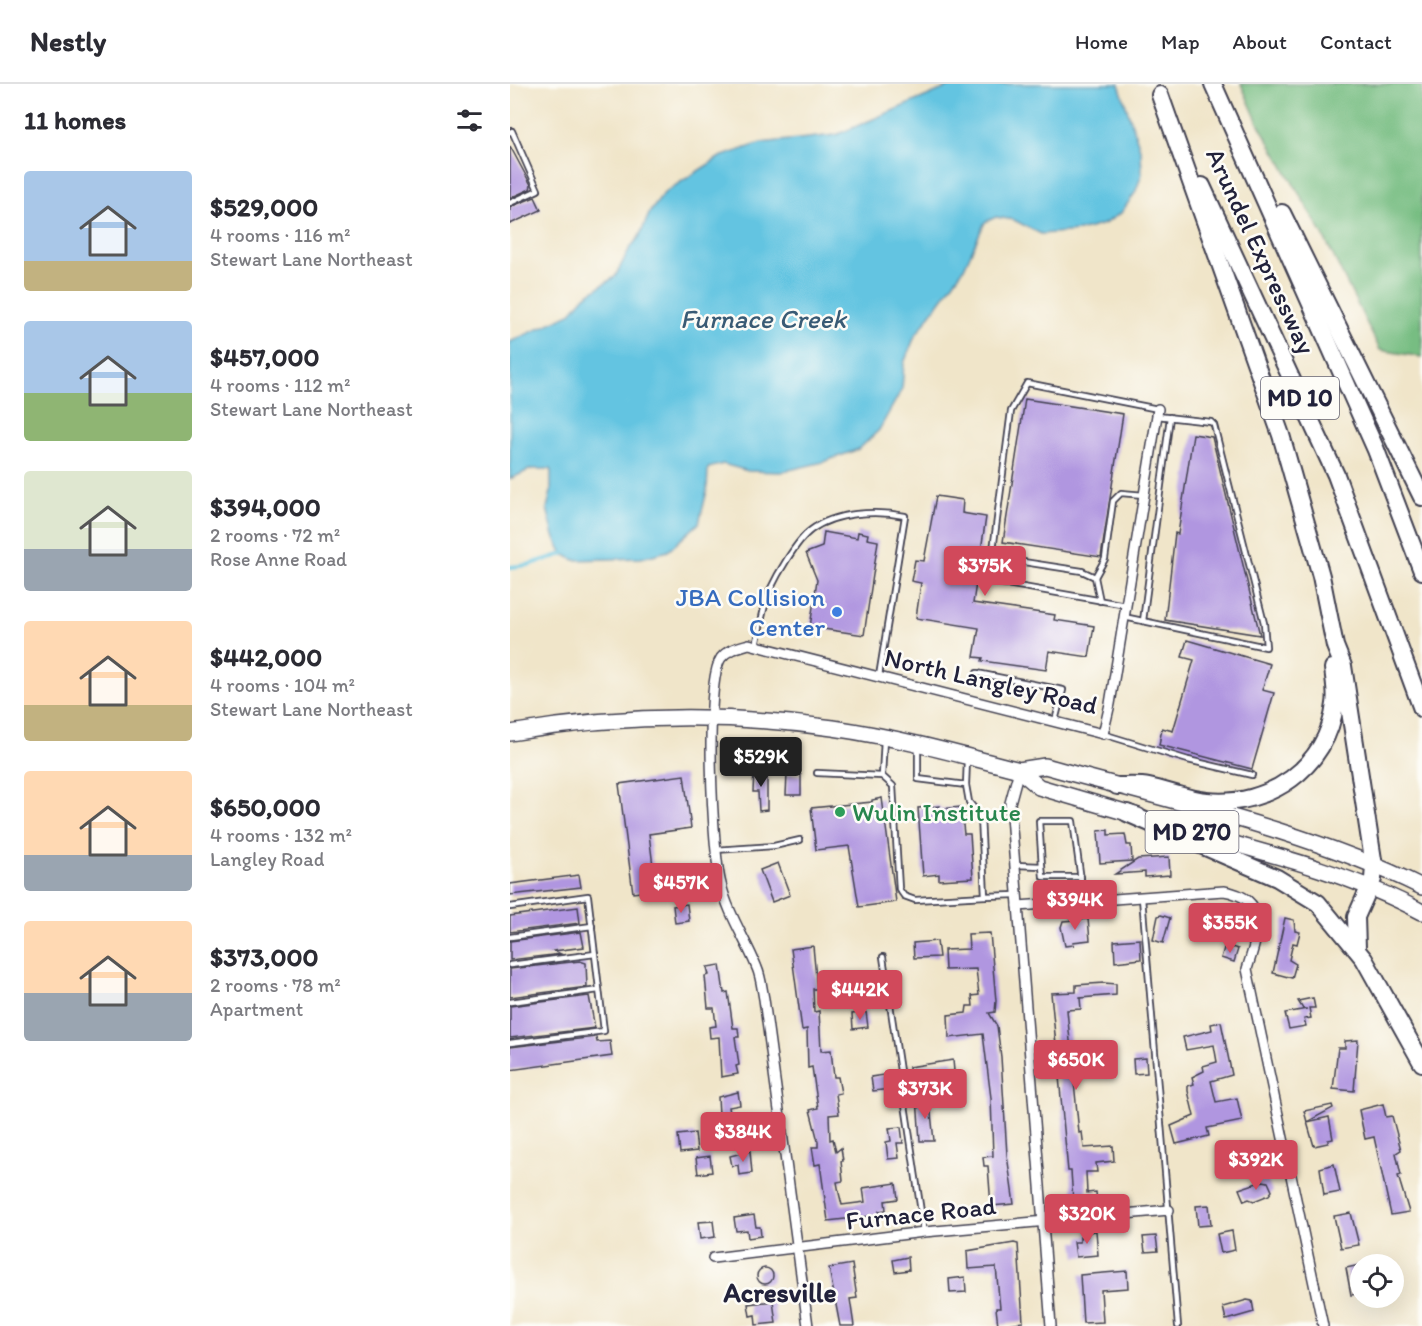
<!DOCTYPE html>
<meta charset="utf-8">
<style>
:root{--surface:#fff;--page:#f7f7f7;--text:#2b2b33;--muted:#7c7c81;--line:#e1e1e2;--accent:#d1495b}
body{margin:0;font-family:Itim,sans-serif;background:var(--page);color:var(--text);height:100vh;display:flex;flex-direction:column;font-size:22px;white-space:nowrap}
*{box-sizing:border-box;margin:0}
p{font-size:20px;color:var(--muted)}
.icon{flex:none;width:33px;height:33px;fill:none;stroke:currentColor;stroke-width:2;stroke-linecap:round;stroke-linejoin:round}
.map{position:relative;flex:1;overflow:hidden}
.panel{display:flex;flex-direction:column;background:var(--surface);width:510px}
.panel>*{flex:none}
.fabs{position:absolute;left:840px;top:1170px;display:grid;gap:12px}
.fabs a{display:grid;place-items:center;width:54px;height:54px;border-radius:50%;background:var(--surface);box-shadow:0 6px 24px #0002;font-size:30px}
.price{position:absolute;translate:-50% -51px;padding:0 14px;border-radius:6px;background:var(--accent);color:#fff;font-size:20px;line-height:39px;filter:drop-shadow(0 2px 3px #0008)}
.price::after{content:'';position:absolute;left:50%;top:36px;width:18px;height:14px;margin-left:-9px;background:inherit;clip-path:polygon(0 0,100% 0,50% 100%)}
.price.active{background:#222;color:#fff}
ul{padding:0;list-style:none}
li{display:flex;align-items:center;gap:18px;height:150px;padding:0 24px}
li span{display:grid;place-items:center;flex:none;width:168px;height:120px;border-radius:6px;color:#555}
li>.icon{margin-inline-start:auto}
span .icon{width:72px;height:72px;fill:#fffc;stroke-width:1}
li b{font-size:26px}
h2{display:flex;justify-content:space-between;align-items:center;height:72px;padding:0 24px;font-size:26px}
header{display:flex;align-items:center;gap:36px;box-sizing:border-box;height:84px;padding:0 30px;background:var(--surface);border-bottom:2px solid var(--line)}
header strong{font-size:28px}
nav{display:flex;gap:33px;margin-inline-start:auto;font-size:21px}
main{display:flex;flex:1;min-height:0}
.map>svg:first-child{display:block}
.forest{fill:#77bd82;stroke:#4c705e;stroke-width:1.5}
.water{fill:#63c4e1;stroke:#42738e;stroke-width:1.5}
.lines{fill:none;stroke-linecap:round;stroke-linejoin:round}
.stream{stroke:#63c4e1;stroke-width:4}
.building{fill:#b096e0}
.lane-casing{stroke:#413f50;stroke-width:8}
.street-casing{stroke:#413f50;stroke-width:12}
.primary-casing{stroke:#413f50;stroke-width:18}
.highway-casing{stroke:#413f50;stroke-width:20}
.lane{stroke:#fff;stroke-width:4.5}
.street{stroke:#fff;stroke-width:9}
.primary{stroke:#fff;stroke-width:15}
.highway{stroke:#fff;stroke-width:16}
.shop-dot{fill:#3f7fe0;stroke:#fdfcf7;stroke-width:2}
.leisure-dot{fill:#2e9e5b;stroke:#fdfcf7;stroke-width:2}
.labels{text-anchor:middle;stroke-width:5;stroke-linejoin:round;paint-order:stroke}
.shield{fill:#fdfcf7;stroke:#646373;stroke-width:1.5}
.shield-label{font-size:24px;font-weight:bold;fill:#22223b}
.street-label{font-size:26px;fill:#22223b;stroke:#fdfcf7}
.shop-label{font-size:26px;fill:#366cbe;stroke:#fdfcf7;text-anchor:end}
.leisure-label{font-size:26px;fill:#27864d;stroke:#fdfcf7;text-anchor:start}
.water-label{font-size:27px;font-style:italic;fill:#395b75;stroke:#fdfcf7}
.neighbourhood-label{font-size:27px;font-weight:bold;fill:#22223b;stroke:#fdfcf7}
</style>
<header>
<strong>Nestly</strong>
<nav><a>Home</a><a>Map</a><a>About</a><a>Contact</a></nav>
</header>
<main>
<section class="panel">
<h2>11 homes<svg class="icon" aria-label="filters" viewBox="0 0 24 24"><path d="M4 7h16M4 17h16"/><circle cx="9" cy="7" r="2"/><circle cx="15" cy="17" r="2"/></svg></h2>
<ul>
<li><span style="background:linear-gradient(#a9c7e8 75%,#c2b280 0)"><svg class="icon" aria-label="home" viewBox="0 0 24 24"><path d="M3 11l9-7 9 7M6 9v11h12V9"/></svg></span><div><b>$529,000</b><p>4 rooms · 116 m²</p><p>Stewart Lane Northeast</p></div></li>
<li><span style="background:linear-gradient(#a9c7e8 60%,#8fb573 0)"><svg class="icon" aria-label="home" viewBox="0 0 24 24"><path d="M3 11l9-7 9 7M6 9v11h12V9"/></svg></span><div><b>$457,000</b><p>4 rooms · 112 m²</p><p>Stewart Lane Northeast</p></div></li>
<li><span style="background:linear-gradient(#dfe7d0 65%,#9aa5b1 0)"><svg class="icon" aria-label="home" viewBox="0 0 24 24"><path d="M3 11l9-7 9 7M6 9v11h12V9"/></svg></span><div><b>$394,000</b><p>2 rooms · 72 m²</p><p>Rose Anne Road</p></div></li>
<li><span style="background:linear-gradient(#ffd9b3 70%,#c2b280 0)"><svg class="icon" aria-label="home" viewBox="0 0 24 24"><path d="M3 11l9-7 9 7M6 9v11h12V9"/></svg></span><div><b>$442,000</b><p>4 rooms · 104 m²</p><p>Stewart Lane Northeast</p></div></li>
<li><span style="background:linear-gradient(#ffd9b3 70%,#9aa5b1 0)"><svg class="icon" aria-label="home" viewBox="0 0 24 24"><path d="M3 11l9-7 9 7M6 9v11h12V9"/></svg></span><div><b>$650,000</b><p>4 rooms · 132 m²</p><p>Langley Road</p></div></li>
<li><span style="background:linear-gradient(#ffd9b3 60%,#9aa5b1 0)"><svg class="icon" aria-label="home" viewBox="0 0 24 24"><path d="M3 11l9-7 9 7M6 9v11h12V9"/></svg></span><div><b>$373,000</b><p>2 rooms · 78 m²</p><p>Apartment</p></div></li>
</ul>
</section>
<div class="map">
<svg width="912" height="1242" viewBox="0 0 912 1242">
<rect width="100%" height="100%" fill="#fdfcf7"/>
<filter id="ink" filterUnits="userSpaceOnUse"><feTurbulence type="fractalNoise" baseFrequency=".0167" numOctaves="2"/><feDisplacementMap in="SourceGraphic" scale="12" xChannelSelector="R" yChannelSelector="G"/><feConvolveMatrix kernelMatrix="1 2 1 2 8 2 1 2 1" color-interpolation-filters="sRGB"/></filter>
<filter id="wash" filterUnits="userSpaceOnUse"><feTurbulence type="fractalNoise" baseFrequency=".008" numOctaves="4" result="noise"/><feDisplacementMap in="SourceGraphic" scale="24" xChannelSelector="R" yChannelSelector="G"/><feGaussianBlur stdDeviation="1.35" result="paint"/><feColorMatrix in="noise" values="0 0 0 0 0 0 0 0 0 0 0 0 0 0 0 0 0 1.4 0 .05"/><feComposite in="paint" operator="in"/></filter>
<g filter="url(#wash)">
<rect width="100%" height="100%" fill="#f0e5c9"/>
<polygon class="forest" points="731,0 912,0 912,273 870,266 812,149 748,39"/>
<polygon class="water" points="445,0 609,0 631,68 632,90 625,109 611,129 594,140 569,147 531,150 504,136 486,133 475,138 454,184 405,252 394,279 392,305 369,346 349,365 313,378 271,388 238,387 213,380 198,384 197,407 189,439 158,467 131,474 64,476 53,470 44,452 37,424 41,408 41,385 21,385 0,395 0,258 60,230 75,212 105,193 120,164 129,153 140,128 155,108 210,73 251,59 326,51"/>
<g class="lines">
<polyline class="stream" points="0,483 18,481 53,470"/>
</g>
<g id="blocks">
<g class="building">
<polygon points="0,62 21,101 20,105 0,114"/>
<polygon points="25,113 31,126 0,140 0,123"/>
<polygon points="515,315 613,330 591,473 493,458"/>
<polygon points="683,350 702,353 750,551 655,536 665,449 668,450"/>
<polygon points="426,412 453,416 452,429 476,433 463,519 545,531 544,536 584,542 579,573 539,567 536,586 472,577 473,574 464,573 469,544 406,534 411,499 401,497 405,476 414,477"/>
<polygon points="314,448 347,454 348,448 358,450 357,455 368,457 354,551 300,543 307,496 296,469 312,463"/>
<polygon points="677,556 760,580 752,606 764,609 742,685 649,661 652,644 663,647 684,576 672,573"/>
<polygon points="244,686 256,686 257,690 257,726 249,727 248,708 243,708"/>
<polygon points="277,690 291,691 291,711 276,711"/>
<polygon points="174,691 181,744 139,750 146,806 123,809 109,700"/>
<polygon points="372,714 386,818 349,823 339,762 306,766 301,724 362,718 362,716"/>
<polygon points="430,722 430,725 451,723 454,750 460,750 463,794 429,796 429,790 413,792 408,724"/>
<polygon points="598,746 598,751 615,750 617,761 621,761 622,777 590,779 588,747"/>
<polygon points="659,773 660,791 635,793 635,788 605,790 628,775"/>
<polygon points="268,779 280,811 262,818 250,786"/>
<polygon points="69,791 71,803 0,811 0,800"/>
<polygon points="177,820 179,837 165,839 163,822"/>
<polygon points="68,823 70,839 0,848 0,832"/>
<polygon points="651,831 660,834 653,859 643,856 648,832"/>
<polygon points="775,834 784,836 785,847 790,848 787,860 783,859 779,876 786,880 782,894 763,889"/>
<polygon points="578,835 580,856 563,858 564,861 555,862 551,843 553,837"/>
<polygon points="71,848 74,863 44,867 51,870 0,876 0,857"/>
<polygon points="480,849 486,917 485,928 479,929 487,942 491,973 497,1071 504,1120 481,1122 478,1082 474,1082 473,1073 483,1072 481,1014 473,950 439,954 438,931 456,929 457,922 463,922 462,912 469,911 466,885 435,886 434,866 459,865 458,850"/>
<polygon points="630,855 631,875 605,878 604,857"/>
<polygon points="427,857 429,873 404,874 403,859"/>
<polygon points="715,861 728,865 724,878 711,874"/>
<polygon points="303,862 307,905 303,905 304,928 309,927 311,967 321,966 324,993 328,993 331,1009 326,1010 329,1030 319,1031 320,1056 323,1055 326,1068 331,1064 333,1077 331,1077 333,1097 327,1098 329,1109 332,1121 355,1118 353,1104 386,1099 388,1115 375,1117 376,1126 369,1127 370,1131 318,1137 310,1080 305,1081 302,1063 308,1063 308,1057 300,1026 308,1024 302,983 298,984 297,945 292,946 281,865"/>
<polygon points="70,877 76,879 77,903 0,913 0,885"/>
<polygon points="210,881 214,909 218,908 223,944 228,944 229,953 225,953 229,981 226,982 228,990 211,993 209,953 200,954 199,943 206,942 204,924 198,924 195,892 199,891 197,883"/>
<polygon points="594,899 606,900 606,911 570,914 571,925 557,926 569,1049 572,1048 574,1064 603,1062 604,1077 586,1079 587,1088 576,1088 577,1109 586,1108 587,1119 577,1120 577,1116 563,1116 561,1087 558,1087 541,909 566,908 566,901"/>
<polygon points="79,912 85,944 0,954 0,922"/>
<polygon points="803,914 805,924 799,924 801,934 794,935 796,942 779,945 775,929 797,925 793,925 788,917"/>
<polygon points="356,928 358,943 343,945 342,930"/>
<polygon points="711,938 722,991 701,997 706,1018 727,1014 732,1037 697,1044 699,1052 666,1060 661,1042 684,1032 678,1007 678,1002 684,1000 682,993 694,987 693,982 707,978 704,961 676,966 673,953 702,946 701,940"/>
<polygon points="86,953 87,958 100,957 102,972 0,986 0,963"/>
<polygon points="848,956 844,1007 823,1005 828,964 835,964 835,957"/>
<polygon points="636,974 637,989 624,990 623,975"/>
<polygon points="443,976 444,987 419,989 419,993 405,995 404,991 399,991 399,983"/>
<polygon points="380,990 382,1005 363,1007 361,993"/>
<polygon points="228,1008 230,1021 219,1023 223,1046 210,1048 208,1013"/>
<polygon points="416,1013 420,1020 424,1057 410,1057 407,1014"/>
<polygon points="873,1020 876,1033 882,1032 891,1066 886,1069 891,1091 888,1092 899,1128 881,1131 864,1053 855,1055 849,1026"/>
<polygon points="822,1021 823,1024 797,1038 794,1027"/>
<polygon points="819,1033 823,1055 818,1056 818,1059 804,1062 797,1038"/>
<polygon points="391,1043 393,1059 387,1059 389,1074 378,1075 376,1058 381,1057 379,1044"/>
<polygon points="185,1049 187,1067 170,1069 168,1051"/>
<polygon points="240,1067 242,1089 229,1091 228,1081 222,1082 220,1072"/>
<polygon points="200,1072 202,1088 188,1090 186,1074"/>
<polygon points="824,1080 830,1108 814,1111 810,1084"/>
<polygon points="753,1097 758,1098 762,1107 759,1111 744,1117 739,1115 734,1117 729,1105"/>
<polygon points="699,1121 701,1141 688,1142 686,1122"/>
<polygon points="841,1129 849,1161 831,1164 824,1132"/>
<polygon points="244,1131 246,1143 250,1143 251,1152 238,1154 237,1146 226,1147 224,1134"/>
<polygon points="203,1137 205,1153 190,1155 188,1138"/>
<polygon points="586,1147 588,1171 566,1173 564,1158 570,1158 570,1153 577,1152 577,1148"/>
<polygon points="722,1147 725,1166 711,1169 707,1150"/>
<polygon points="646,1152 648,1167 635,1168 633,1153"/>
<polygon points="504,1159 508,1160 513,1238 488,1241 486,1224 490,1224 486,1183 458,1185 457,1167"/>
<polygon points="398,1173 399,1186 385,1188 383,1176"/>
<polygon points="342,1180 347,1214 340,1215 344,1242 330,1242 319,1184"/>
<polygon points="850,1181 850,1209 841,1211 836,1184"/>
<circle cx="255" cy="1192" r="8"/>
<polygon points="617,1187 618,1204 591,1206 593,1238 573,1239 570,1191"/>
<polygon points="455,1193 456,1208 440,1209 439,1195"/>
<polygon points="737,1216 742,1217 744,1228 716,1236 713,1223"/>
<polygon points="263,1217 266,1239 246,1241 245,1231 240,1232 238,1220"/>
</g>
</g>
</g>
<g filter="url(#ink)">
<use href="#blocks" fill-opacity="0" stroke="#413f50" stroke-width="1.5"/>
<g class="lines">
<g class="lane-casing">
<g id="lane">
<polyline points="0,48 2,47 28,106 0,119"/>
<polyline points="481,473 572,487 585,493 590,517"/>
<polyline points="585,493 595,475 603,417 611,409 634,411"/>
<polyline points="616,521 479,497 501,327 517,299 648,325"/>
<polyline points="614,533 756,563 754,539 704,341 701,338 647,332"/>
<polyline points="633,537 660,333"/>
<path d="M246,562C250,544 253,524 259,508C267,491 286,457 301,446C325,428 366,426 395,432L369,592"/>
<polyline points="467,589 553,606 545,637"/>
<polyline points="593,650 678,676 742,691"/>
<polyline points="374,655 372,692 383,702 389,805 394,812 405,816 475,812"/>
<polyline points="408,663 408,695 456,701 457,676"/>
<polyline points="307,689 372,692"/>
<polyline points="456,701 459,718 471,733 475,812 507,811"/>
<polyline points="205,766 264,762 290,756"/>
<polyline points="505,781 532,782 529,737 563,737 574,818"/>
<polyline points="532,782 533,793 571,793"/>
<polyline points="632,814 668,1242"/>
<polyline points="0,823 78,812 94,947 0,959"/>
<polyline points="0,853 82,842"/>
<polyline points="373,873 414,1148"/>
<polyline points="0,881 85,870"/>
<polyline points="0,918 89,906"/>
</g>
</g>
<g class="street-casing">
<g id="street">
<polyline points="509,686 500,719 541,1242"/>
<path d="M508,822L714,807C762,815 747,853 737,885L813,1242"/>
<polyline points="203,1174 414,1148 659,1126"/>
<path d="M298,1242L254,915C252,905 251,893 247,884C236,856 218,830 211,800C202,767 194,599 211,574C218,565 229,563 239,560L593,650L600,620L648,325"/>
</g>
</g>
<g class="primary-casing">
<g id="primary">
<path d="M0,649C106,631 216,629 323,644C386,653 448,670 509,686L535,682C657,716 799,747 912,803"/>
<polyline points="509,686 529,703 628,732"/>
<path d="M659,742C744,766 834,786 912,828"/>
</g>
</g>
<g class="highway-casing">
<g id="highway">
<polyline points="703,0 866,366 912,487"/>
<polyline points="650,11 771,351 811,492 825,562 833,582 864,782 863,795 846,833 847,864"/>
<polyline points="692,102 826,391 912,625"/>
<polyline points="772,129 912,413"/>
<path d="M607,702C617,702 629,701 639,703C658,707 677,715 697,717C758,724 818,683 825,620C827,609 824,595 823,584"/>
<polyline points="617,729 767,794 808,819 854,875 912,979"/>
</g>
</g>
<use href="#lane" class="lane"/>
<use href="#street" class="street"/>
<use href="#primary" class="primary"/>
<use href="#highway" class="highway"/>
</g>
</g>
<circle class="shop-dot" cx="327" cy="528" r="6"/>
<circle class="leisure-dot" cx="330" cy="728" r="6"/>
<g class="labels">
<g class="shield">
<rect x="751" y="293" width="78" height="42" rx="4.5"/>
<rect x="635.5" y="727" width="93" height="42" rx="4.5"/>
</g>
<g class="shield-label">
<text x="790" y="322">MD 10</text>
<text x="682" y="756">MD 270</text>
</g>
<g class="street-label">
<text transform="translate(751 167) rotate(65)" y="9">Arundel Expressway</text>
<text transform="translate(481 597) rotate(13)" y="9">North Langley Road</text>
<text transform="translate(411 1129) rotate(-6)" y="9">Furnace Road</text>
</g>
<g class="shop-label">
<text x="315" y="522">JBA Collision<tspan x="315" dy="30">Center</tspan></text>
</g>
<g class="leisure-label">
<text x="342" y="737">Wulin Institute</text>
</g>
<g class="water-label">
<text x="253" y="244">Furnace Creek</text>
</g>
<g class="neighbourhood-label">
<text x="270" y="1218">Acresville</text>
</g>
</g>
</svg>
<div class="fabs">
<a><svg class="icon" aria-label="locate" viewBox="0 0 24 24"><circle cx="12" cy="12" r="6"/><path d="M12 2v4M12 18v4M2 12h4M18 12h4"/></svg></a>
</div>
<b class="price" style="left:475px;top:513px">$375K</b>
<b class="price active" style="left:251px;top:704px">$529K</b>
<b class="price" style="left:171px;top:830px">$457K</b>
<b class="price" style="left:565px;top:847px">$394K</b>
<b class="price" style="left:720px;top:870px">$355K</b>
<b class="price" style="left:350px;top:937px">$442K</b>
<b class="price" style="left:566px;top:1007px">$650K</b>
<b class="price" style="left:415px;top:1036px">$373K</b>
<b class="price" style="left:233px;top:1079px">$384K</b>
<b class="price" style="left:746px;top:1107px">$392K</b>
<b class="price" style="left:577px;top:1161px">$320K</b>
</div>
</main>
